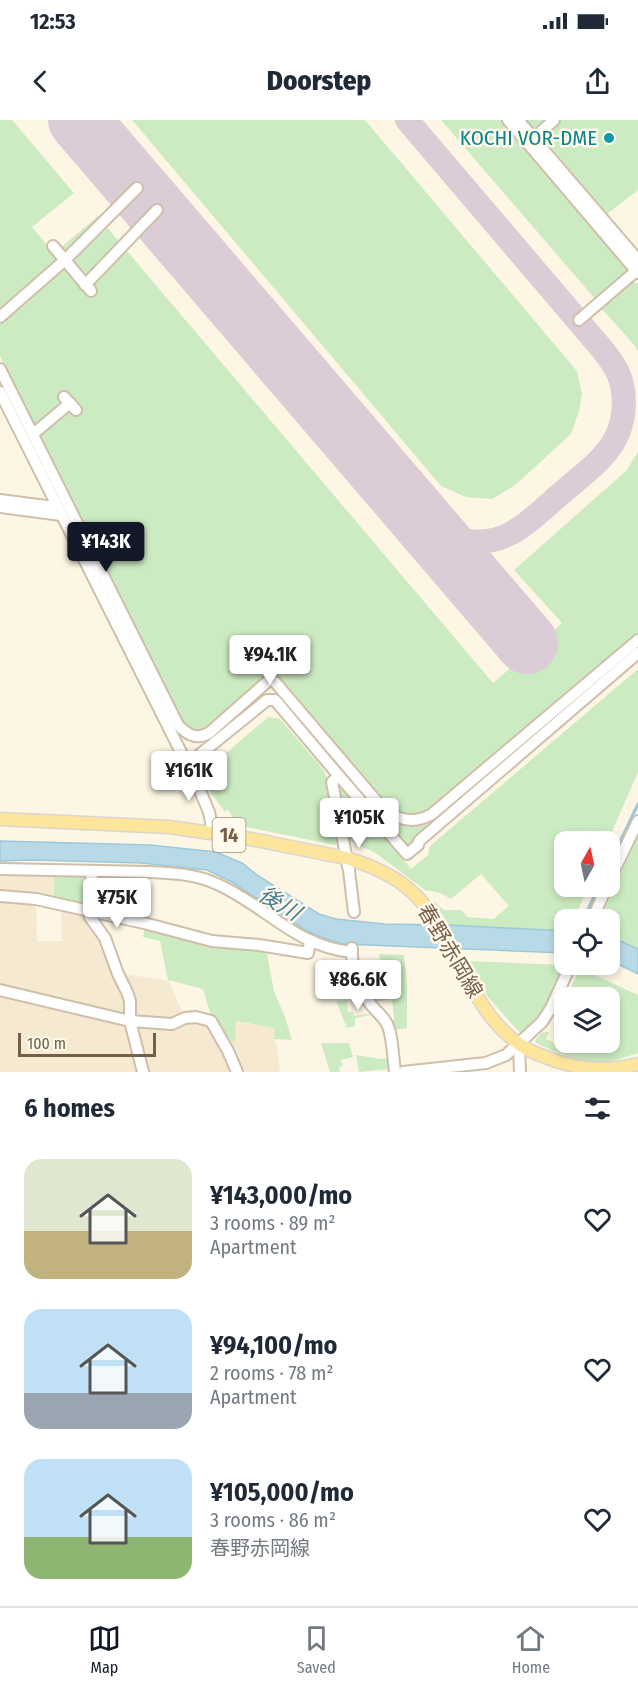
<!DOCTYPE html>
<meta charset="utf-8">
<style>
:root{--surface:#fff;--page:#f6f6f7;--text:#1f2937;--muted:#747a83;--line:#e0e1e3;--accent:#111827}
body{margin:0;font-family:"Fira Sans Condensed","Noto Sans JP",sans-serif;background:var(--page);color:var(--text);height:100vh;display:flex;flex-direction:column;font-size:22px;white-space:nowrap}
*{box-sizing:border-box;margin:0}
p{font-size:20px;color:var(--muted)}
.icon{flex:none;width:33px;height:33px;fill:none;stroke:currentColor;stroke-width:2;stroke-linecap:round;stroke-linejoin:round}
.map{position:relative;height:952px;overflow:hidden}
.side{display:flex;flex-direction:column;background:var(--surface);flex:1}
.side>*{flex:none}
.needle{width:39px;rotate:9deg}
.controls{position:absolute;left:554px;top:711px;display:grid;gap:12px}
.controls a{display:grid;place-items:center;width:66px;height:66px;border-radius:12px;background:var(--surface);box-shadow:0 3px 9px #0003;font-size:30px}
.scale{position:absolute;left:18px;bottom:15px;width:138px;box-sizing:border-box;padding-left:6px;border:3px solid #765f49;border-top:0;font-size:16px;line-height:21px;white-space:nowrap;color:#765f49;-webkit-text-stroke:4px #fffaeb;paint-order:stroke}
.price{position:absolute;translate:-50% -51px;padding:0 14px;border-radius:6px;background:#fff;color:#222;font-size:20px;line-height:39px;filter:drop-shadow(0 2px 3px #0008)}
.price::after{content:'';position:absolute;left:50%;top:36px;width:18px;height:14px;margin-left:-9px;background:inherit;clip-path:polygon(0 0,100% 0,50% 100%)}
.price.current{background:var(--accent);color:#fff}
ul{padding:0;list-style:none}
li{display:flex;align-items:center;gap:18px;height:150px;padding:0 24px}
li span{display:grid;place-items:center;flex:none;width:168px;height:120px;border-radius:18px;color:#555}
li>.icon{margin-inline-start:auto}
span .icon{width:72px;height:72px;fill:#fffc;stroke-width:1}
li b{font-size:26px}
h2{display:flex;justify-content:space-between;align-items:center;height:72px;padding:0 24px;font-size:26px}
.status{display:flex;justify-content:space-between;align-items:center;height:42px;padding:0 30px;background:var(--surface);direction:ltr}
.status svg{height:16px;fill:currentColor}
header{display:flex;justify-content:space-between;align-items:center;height:78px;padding:0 24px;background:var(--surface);font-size:27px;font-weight:800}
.dock{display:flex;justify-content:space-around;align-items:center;height:84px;border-top:2px solid var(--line);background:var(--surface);font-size:16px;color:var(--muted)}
.dock a{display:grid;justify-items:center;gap:3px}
.dock .current{color:var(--accent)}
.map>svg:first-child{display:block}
.residential{fill:#f5e9d2}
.green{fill:#cdebc2}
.water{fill:#b8dae7;stroke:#9ec8d9;stroke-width:1.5}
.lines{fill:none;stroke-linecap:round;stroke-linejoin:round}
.stream{stroke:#9ec8d9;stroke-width:3}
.taxiway{stroke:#dcccd6;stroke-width:24}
.runway{stroke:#dcccd6;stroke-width:62}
.minor-casing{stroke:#cfbfaa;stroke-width:14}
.major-casing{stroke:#dbd5d0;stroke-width:15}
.minor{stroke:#fff;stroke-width:10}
.major{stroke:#fde59b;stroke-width:12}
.culture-dot{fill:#0f9aa8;stroke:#fffaeb;stroke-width:2}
.labels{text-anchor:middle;stroke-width:5;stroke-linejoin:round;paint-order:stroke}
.shield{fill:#fffaeb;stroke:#9f8e7a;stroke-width:1.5}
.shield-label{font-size:20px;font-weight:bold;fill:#765f49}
.culture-label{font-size:21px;fill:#0d838f;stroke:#fffaeb;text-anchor:end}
.street-label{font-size:21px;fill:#765f49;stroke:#fffaeb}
.water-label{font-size:22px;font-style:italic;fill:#447a92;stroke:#fffaeb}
</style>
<div class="status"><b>12:53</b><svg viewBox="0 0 49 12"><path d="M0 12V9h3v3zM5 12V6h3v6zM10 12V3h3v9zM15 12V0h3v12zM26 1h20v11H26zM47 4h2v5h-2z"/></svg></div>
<header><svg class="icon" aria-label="back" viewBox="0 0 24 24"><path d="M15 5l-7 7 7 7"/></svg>Doorstep<svg class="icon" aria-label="share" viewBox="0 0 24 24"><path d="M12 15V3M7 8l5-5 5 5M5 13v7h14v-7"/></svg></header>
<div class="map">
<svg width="638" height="952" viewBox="0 0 638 952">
<rect width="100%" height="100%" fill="#fdf6e4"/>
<polygon class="residential" points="0,749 55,750 53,783 36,780 37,821 62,821 61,785 92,751 149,752 147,804 90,791 118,853 169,861 185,898 235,901 275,908 274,921 276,922 280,952 0,952"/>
<g class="green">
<polygon points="0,0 12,0 74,73 32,107 60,141 0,194"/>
<polygon points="132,0 365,0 577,251 582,274 579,291 571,314 514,366 492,379 466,377 441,366"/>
<polygon points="441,0 504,0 627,146 627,153 596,180"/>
<polygon points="528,0 638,0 638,70 607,94"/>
<polygon points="98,96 104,103 67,135 58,130"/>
<polygon points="108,108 124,128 88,159 70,144 71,139"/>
<polygon points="127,131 493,563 562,503 514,450 626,351 638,332 638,515 435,690 416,697 389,691 273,552 207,611 201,614 181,604 0,236 0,200 65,145 89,164"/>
<polygon points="634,162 638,164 638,232 635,226 601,188 630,163"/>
<polygon points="638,549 638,652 608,721 564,722 564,766 588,767 574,799 564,800 564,811 449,805 433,782 434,781 444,790 461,790 468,797 493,799 509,786 481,754 451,779 440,773 425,770 377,734 349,720 344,706 335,666 341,662 411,749 428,735 430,726"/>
<polygon points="268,597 280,599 323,649 329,662 339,722 335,725 242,706 233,698 228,689 225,692 211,673 202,654"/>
<path d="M374,691C398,707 412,712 439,700L406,729Z"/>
<polygon points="638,715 638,829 609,816 609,800 600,800"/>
<polygon points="55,750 92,751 89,791 53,783"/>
<polygon points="145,805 266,829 274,871 285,897 292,920 274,919 275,908 236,901 235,921 221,921 211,896 203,869 168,860 160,821 143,817"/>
<polygon points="379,834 404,835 407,865 407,908 392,910 394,899 392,879 373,882 362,862 383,858"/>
<polygon points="467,841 566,845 540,896 523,913 519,912 488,877"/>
<path d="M580,848L638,875V933C628,936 616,941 605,942C582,944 557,933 536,923L535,920L543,912H549L546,919L577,934L583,923L609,922V878L567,877V876L565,874L569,867H571Z"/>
<polygon points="347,880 348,892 353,892 354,896 374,893 376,894 355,898 355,906 347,908 336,881"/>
<polygon points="321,923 349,923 353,937 341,940 343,946 339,947 340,952 330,952"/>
<polygon points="356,935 381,939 391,938 390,949 359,952"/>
</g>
<g class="water">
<polygon points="0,721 150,725 216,732 242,743 257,755 319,794 336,799 384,804 449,805 564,811 564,833 343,824 321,817 305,810 232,762 207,750 141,743 33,740 0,741"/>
<polygon points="609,816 638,829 638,854 609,840"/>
</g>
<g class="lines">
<g class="stream">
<polyline points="526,0 534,10"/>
<polyline points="609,745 638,684"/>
<polyline points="583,800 599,766"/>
</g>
<path class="taxiway" d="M407,0L602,229C606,234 610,239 613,244C628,266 627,300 613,323C601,342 581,356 564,371C526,403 502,435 448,416C434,411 427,409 418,396"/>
<polyline class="runway" points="79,0 527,523"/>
<g class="minor-casing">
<g id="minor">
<polyline points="508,0 638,153"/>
<polyline points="518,0 638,140"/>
<polyline points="534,18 554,0"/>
<polyline points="53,126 91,171"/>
<polyline points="85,165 157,90"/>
<polyline points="0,197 65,140 137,68"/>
<polyline points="579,200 636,151"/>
<path d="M0,249L178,605C188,615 196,620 209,613L268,561L271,560L275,562L384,690C400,701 415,704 432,694L638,520"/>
<polyline points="0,272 198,666 209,692 213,712"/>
<polyline points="64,277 76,290"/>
<polyline points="33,314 70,283"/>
<polyline points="0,380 46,386 52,386 56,384"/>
<polyline points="0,387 61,395"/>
<polyline points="187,645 267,580 275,580 339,656 407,734 418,725 419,721 638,533"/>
<polyline points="339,656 332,662 349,751 354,792"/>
<path d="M0,749L149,752C172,753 196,754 217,764C265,785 296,827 352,832"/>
<polyline points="92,751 89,791 90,797 105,818 118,854 127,872 130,881 130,901 143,952"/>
<polyline points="609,761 638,701"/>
<polyline points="0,776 36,779 144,803 212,821 259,825 308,833 310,822"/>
<polyline points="592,800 607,766"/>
<path d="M352,828C351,849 359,870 372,886C378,893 387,900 389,909C393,922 393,938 395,952"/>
<polyline points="0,870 130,901 172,904 185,898 196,897 211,901 228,931 237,952"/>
<polyline points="519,925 520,952"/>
<polyline points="403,952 486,943 506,935 542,902 551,888 571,844"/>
</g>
</g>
<g class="major-casing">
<path id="major" d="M0,699L170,707L251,719L346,738C374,746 402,759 421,781C459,825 470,890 519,924C528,931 538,934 548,938C578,950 607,952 638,944"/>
</g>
<use href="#minor" class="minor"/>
<use href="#major" class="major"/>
</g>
<circle class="culture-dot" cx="609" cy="18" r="6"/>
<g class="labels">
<rect class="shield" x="212.5" y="698" width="33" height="34" rx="4.5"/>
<g class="shield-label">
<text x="229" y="722">14</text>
</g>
<g class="culture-label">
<text x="597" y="25">KOCHI VOR-DME</text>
</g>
<g class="street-label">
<text transform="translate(450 831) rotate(59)" y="7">春野赤岡線</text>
</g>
<g class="water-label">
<text transform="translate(280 783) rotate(31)" y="8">後川</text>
</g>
</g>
</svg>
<div class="controls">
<a><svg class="needle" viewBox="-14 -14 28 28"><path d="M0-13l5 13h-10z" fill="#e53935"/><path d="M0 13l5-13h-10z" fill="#747a83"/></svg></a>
<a><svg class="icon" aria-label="locate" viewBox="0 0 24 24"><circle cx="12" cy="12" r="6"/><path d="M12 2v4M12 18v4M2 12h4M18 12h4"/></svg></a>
<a><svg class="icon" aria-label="layers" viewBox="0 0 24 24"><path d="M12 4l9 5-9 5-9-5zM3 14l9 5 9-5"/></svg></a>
</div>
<div class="scale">100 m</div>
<b class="price current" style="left:106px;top:453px">¥143K</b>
<b class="price" style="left:270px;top:566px">¥94.1K</b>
<b class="price" style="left:189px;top:682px">¥161K</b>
<b class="price" style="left:359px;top:729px">¥105K</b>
<b class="price" style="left:117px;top:809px">¥75K</b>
<b class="price" style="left:358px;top:891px">¥86.6K</b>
</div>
<section class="side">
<h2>6 homes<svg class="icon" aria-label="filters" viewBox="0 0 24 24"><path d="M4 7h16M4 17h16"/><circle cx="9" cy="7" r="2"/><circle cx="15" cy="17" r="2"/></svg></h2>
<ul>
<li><span style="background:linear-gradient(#dfe7d0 60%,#c2b280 0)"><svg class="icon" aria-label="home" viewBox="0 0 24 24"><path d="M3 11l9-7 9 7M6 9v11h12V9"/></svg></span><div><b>¥143,000/mo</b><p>3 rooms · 89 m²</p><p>Apartment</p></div><svg class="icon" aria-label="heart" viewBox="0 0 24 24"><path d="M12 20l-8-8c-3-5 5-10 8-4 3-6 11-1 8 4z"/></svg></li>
<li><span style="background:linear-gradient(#bfe0f5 70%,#9aa5b1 0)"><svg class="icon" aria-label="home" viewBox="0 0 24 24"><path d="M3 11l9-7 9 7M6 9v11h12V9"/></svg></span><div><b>¥94,100/mo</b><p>2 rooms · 78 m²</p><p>Apartment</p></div><svg class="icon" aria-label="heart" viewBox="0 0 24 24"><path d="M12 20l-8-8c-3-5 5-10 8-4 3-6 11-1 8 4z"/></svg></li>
<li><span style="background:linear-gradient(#bfe0f5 65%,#8fb573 0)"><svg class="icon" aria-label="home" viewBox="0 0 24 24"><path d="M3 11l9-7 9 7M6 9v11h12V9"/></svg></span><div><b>¥105,000/mo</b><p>3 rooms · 86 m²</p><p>春野赤岡線</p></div><svg class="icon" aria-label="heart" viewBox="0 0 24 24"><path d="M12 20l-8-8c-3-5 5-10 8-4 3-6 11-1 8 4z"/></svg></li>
</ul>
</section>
<nav class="dock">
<a class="current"><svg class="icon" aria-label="map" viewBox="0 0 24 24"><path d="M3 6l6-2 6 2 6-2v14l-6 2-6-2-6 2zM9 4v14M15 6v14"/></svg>Map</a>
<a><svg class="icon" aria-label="saved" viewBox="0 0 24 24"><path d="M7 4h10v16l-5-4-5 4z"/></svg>Saved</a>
<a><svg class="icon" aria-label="home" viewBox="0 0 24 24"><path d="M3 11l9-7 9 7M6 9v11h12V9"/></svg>Home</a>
</nav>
